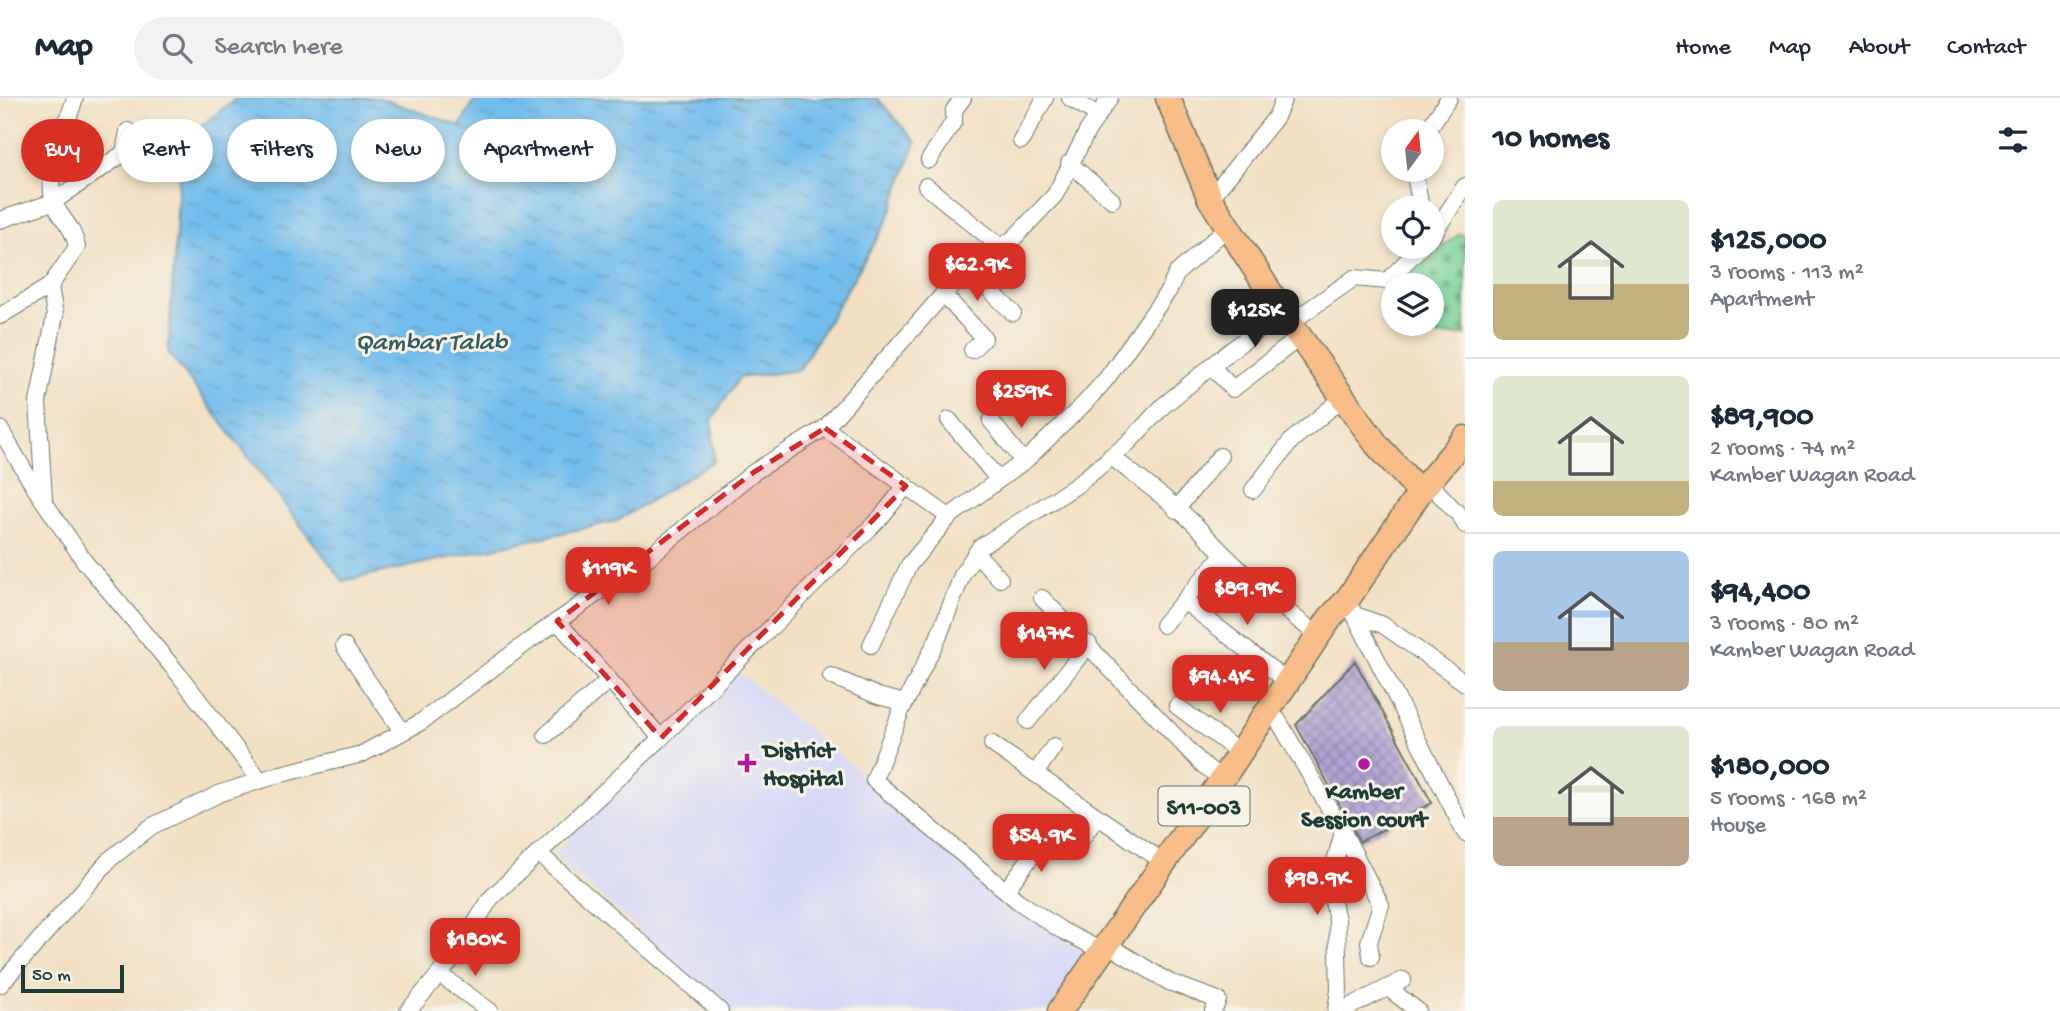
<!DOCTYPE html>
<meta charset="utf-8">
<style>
:root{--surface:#fff;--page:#f2f2f3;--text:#1f2937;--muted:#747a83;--line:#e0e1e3;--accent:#d93025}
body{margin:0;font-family:"Gochi Hand",sans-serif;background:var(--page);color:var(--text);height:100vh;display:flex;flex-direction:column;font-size:26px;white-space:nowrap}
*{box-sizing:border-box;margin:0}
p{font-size:23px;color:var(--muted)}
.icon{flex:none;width:38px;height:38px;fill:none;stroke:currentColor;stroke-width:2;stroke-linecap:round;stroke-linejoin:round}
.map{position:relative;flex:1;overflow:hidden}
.panel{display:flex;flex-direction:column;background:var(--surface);width:595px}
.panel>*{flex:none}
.hud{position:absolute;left:21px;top:21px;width:665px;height:63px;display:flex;gap:14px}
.needle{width:46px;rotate:15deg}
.tools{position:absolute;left:1381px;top:21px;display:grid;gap:14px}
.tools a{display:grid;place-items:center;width:63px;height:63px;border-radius:50%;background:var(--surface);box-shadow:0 4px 10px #0003;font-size:35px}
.scale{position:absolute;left:21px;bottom:18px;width:103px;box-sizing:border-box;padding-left:7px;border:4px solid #1f3d34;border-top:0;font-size:19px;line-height:24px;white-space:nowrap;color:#1f3d34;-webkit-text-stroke:5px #f7f3e8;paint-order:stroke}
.price{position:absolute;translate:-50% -60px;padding:0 16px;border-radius:14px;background:var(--accent);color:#fff;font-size:23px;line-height:46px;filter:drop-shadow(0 2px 4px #0008)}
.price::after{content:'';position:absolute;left:50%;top:42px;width:21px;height:16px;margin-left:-10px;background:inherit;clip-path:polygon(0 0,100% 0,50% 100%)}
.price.on{background:#222;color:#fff}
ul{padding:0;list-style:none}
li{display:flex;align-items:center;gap:21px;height:175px;padding:0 28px}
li+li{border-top:2px solid var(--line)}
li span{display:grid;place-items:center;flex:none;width:196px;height:140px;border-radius:10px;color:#555}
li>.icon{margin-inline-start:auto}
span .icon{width:84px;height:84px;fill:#fffc;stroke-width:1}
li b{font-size:30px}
h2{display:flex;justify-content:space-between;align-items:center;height:84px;padding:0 28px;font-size:30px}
.tag{padding:0 24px;border-radius:32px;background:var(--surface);box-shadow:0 4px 10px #0003;font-size:24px;line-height:63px}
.tag.on{background:var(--accent);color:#fff}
header{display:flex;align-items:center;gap:42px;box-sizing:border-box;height:98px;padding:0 35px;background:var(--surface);border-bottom:2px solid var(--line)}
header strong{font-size:33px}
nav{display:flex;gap:38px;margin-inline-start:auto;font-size:24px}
.search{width:490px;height:63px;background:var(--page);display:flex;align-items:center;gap:18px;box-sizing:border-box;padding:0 24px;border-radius:38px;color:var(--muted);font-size:26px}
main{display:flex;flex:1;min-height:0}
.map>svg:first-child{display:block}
.built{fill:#d6d8f8}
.cemetery{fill:url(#cemetery-stones);stroke:#4c8866;stroke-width:2}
.water{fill:url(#water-ripples);stroke:#497d90;stroke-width:2}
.building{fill:url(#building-cross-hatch)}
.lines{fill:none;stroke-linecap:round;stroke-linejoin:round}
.minor-casing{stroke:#697666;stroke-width:18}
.primary-casing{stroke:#697666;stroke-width:27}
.minor{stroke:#fff;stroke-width:16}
.primary{stroke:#f8bd89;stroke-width:24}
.marked{fill:#d62828;fill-opacity:0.2;stroke:#d62828;stroke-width:5;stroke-dasharray:14 9;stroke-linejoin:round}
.poi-dot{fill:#b5179e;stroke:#f7f3e8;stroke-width:2.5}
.labels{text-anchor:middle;stroke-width:6;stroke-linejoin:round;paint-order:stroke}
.shield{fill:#f7f3e8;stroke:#60746a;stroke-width:2}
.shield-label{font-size:23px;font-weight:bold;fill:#1f3d34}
.poi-label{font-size:24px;font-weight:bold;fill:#1f3d34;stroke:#f7f3e8;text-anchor:start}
.water-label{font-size:26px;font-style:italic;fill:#345d62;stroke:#f7f3e8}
</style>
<header>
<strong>Map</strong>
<div class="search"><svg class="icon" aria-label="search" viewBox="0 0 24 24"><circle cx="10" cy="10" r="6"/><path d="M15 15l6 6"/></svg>Search here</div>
<nav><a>Home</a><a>Map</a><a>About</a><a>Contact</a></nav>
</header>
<main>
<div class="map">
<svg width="1465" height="913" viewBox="0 0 1465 913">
<defs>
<pattern id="cemetery-stones" width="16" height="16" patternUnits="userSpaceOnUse" patternTransform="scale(1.75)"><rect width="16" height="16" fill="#79d399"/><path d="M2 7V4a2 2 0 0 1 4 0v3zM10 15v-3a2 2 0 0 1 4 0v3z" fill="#63ac7e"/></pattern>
<pattern id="water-ripples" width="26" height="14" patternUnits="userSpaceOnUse" patternTransform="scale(1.75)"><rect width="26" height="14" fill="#73bdec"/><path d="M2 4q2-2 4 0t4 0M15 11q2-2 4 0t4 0" fill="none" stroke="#5e9bc0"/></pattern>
<pattern id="building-cross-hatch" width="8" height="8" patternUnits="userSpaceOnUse" patternTransform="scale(1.75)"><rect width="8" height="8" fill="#b2a2d3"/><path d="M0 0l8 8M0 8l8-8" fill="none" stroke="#9085ac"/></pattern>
</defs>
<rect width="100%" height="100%" fill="#f7f3e8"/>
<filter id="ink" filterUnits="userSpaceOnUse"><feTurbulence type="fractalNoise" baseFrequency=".0143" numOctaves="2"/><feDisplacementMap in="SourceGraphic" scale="14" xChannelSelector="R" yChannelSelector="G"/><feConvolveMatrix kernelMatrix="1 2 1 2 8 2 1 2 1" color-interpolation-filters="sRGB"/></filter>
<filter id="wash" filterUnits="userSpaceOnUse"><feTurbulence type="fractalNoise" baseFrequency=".00686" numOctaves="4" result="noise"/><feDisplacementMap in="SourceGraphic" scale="28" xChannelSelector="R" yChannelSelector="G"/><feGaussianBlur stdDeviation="1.57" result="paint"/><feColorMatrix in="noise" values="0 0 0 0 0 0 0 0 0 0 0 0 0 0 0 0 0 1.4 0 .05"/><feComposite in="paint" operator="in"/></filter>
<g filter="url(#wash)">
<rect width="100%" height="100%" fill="#f2e0c3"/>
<polygon class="built" points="737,573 1062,841 1093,858 1055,913 732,913 553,757"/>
<polygon class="cemetery" points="1459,136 1465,137 1465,237 1423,238 1412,226 1432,226 1432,187 1393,187 1393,203 1384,193"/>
<polygon class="water" points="237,0 380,0 460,28 476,0 877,0 916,44 887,124 799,272 739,280 712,322 714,363 617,423 343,483 168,254 182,42"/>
<g id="blocks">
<polygon class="building" points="1355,563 1432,705 1360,744 1296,627"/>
</g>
</g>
<g filter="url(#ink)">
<use href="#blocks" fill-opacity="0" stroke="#697666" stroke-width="2"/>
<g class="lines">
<g class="minor-casing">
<g id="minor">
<polyline points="1070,0 1098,17"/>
<polyline points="1427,33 1449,0"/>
<polyline points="1021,43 1045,0"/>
<polyline points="929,62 954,23 954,12 963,0"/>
<polyline points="1069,65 1112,102"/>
<polyline points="1414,72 1421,110"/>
<polyline points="926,88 1002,150"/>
<polyline points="1210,101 1276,19 1284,0"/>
<polyline points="0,122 53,104 124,55 128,33"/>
<polyline points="1432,138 1465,88"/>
<polyline points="970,172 1013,215"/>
<polyline points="943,196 984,240 972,252"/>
<polyline points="0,218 50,188"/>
<polyline points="1290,225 1354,180 1387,183 1421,149"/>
<polyline points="1211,268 1233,291 1300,239"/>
<polyline points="949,322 998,381"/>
<polyline points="991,323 1023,363"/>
<polyline points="825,330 949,419"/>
<polyline points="0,331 34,389 85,464 180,578 260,682"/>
<path d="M1111,358C1142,384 1179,408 1206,438C1241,475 1278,507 1319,538"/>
<polyline points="1428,384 1462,420 1465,427"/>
<polyline points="1253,392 1292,342 1343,300"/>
<path d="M44,401L38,304L55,217L50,188L77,149C73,126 57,118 53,101C46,69 66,30 75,0"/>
<polyline points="1176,412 1220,358"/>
<polyline points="976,455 1000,481"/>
<polyline points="1042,500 1202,666 1222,681"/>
<polyline points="1347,502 1465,735"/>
<polyline points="1184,503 1288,584"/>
<polyline points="1358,518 1383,527 1465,585"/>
<polyline points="557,523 661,640"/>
<polyline points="1163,527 1222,458"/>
<polyline points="871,547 909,467 949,419 1027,361 1084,306 1107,280 1169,192 1177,175 1229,128"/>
<polyline points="344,548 402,633"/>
<polyline points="831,578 878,598 905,605"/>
<polyline points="1177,608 1240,655"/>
<polyline points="1278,622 1343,734 1381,807 1369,844 1371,859"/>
<polyline points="1028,623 1089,546"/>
<polyline points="546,637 609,582"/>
<polyline points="992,646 1165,765"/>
<polyline points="1035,676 1054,648"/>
<polyline points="538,755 720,913"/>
<polyline points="1006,792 1044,742 1052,736 1077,747 1097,719"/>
<polyline points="1102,853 1061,832 1018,803 874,682 901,613 938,540 963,475 980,449 1077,387 1128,345 1163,308 1230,253 1283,214"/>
<polyline points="1118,853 1169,884 1218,902 1213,913"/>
<polyline points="439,876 490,913"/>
<polyline points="0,887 110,761 152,728 221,695 281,676 362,656 421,624 529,543 641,465 754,374 825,330 948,191 1015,139 1055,97 1088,32 1110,0"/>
<polyline points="1388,890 1418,913"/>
<polyline points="1349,909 1403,882"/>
<polyline points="408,913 454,859 491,800 661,640 881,419 906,388"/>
<polyline points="1336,913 1339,892 1337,822 1329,785 1343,734"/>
</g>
</g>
<g class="primary-casing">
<g id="primary">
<polyline points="1168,0 1210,101 1290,225 1377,347 1420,394"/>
<polyline points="1060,913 1217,689 1330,520 1347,502 1420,394 1465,340"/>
</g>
</g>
<use href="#minor" class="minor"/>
<use href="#primary" class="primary"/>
</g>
</g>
<path class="marked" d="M825,330L906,388L661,640L557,523L754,374Z"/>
<g class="poi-dot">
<path d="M743.5 654.5h7v7h7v7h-7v7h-7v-7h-7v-7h7z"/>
<circle cx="1364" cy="666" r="7"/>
</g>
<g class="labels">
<rect class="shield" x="1158.5" y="688.5" width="91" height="39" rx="5"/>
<g class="shield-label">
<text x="1204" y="716">S11-003</text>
</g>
<g class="poi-label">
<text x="763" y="659">District<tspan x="763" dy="28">Hospital</tspan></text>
<text x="1364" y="700" text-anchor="middle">Kamber<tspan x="1364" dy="28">Session court</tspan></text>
</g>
<g class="water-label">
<text x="431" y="251">Qambar Talab</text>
</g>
</g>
</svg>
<div class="tools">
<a><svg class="needle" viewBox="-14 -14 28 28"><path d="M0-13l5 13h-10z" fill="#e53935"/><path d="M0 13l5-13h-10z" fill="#747a83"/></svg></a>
<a><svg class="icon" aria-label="locate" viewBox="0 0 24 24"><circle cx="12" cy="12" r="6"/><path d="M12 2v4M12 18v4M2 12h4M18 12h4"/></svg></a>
<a><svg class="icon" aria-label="layers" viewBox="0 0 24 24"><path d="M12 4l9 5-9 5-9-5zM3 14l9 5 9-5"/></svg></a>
</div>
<div class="scale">50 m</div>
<b class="price" style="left:977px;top:205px">$62.9K</b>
<b class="price on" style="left:1255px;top:251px">$125K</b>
<b class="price" style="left:1021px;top:332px">$259K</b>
<b class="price" style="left:608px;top:509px">$119K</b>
<b class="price" style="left:1247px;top:529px">$89.9K</b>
<b class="price" style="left:1044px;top:574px">$147K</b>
<b class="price" style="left:1220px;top:617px">$94.4K</b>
<b class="price" style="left:1041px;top:776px">$54.9K</b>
<b class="price" style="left:1317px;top:819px">$98.9K</b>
<b class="price" style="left:475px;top:880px">$180K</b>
<div class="hud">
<a class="tag on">Buy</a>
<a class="tag">Rent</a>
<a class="tag">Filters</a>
<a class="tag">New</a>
<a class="tag">Apartment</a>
</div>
</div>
<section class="panel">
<h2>10 homes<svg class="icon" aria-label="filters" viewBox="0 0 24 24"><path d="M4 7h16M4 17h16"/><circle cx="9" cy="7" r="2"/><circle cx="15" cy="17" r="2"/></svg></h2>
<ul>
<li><span style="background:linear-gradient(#dfe7d0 60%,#c2b280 0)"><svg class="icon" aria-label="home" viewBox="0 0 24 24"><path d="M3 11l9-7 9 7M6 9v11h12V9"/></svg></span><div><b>$125,000</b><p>3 rooms · 113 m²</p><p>Apartment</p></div></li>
<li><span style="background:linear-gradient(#dfe7d0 75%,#c2b280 0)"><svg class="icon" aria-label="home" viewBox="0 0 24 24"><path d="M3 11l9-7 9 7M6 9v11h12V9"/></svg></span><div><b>$89,900</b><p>2 rooms · 74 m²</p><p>Kamber Wagan Road</p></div></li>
<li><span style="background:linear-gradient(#a9c7e8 65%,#b9a48a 0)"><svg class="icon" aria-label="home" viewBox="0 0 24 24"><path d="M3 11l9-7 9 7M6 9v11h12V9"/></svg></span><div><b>$94,400</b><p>3 rooms · 80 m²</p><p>Kamber Wagan Road</p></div></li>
<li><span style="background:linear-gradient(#dfe7d0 65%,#b9a48a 0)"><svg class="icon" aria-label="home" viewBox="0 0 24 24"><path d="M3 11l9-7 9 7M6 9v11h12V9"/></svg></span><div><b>$180,000</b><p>5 rooms · 168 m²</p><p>House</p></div></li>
</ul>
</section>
</main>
